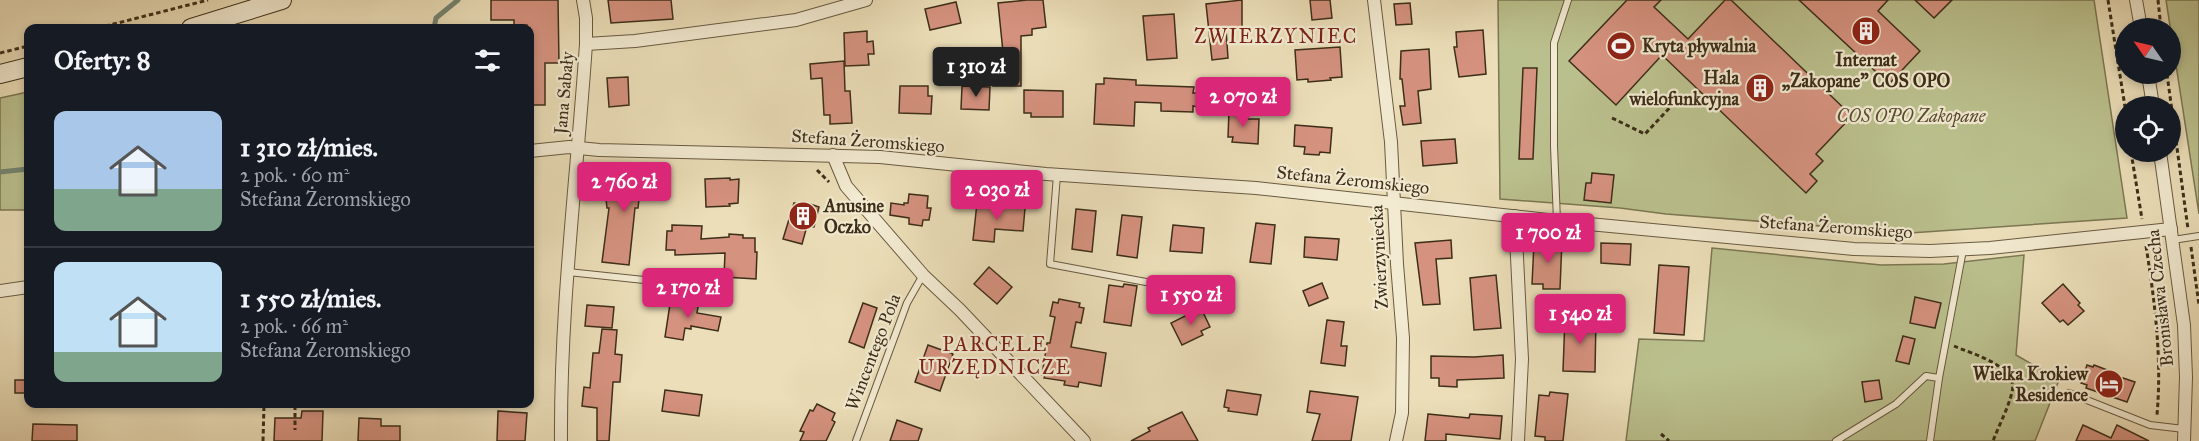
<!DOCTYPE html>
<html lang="pl">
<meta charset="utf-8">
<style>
:root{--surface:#171b24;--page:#20242c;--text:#f1f3f6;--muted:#9ea1a6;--line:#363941;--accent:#db2777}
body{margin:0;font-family:"IM FELL Great Primer",serif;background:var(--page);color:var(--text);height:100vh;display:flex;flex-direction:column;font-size:22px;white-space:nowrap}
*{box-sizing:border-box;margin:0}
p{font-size:20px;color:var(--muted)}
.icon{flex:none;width:33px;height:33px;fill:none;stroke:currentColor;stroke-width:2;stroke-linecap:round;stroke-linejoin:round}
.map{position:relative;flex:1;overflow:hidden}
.side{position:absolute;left:24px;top:24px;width:510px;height:384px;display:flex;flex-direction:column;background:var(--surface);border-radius:12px;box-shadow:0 3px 9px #0003}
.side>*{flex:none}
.needle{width:39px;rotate:304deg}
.buttons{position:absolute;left:2115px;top:18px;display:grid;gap:12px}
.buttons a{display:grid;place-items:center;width:66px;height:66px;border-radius:50%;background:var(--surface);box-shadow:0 3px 9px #0003;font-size:30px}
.price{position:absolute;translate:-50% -51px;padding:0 14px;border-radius:6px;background:var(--accent);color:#fff;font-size:20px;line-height:39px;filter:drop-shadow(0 2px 3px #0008)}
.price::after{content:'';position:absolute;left:50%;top:36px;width:18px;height:14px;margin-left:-9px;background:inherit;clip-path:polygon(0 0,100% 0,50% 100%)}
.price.current{background:#222;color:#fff}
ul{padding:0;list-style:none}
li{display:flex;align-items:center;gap:18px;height:150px;padding:0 30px}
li+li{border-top:2px solid var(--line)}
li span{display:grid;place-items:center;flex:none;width:168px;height:120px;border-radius:12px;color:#555}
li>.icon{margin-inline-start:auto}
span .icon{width:72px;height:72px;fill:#fffc;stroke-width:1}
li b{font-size:26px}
h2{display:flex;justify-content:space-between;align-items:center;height:72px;padding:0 30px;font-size:26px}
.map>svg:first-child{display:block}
.green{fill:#bac08d;stroke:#7c7753;stroke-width:1.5}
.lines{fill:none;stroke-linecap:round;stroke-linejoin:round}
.stream{stroke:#748470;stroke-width:5}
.building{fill:#d5927f;stroke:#3d2e19;stroke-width:1.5}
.lane-casing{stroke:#685a41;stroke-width:8}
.street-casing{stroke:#685a41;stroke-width:14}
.secondary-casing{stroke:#3d2e19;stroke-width:20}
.path{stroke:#3d2e19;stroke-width:3;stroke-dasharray:4.5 3;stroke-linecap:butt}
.lane{stroke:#f2ead1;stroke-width:6}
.street{stroke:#f2ead1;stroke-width:12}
.secondary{stroke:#f2ead1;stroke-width:18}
.labels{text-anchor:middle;stroke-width:4.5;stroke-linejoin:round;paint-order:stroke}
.poi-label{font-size:18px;font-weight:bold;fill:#3d2e19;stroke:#f2ead1;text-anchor:start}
.street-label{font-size:18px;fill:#3d2e19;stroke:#f2ead1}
.park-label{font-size:18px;font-style:italic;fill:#564b30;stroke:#f2ead1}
.neighbourhood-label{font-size:20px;letter-spacing:1.5px;fill:#7a1f14;stroke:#f2ead1}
</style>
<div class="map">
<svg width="2199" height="441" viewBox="0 0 2199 441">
<rect width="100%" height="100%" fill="#ebdeb8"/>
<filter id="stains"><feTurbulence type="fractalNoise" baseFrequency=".00333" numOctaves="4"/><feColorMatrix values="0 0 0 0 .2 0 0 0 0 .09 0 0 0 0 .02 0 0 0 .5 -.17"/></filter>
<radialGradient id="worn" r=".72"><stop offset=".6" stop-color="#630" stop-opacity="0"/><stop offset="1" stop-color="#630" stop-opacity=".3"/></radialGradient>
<g class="green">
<polygon points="1498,0 2094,0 2127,218 1910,233 1666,214 1620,208 1500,199"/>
<polygon points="2166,0 2199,0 2199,214"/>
<polygon points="28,92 28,204 26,210 0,210 0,98"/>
<polygon points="1712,248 1881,265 1944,264 2024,255 2016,355 2059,380 2035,441 1626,441 1639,339 1704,341"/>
</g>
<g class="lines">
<g class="stream">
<polyline points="434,28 436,18 458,0"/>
<polyline points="0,172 28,169"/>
</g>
</g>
<g class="building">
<polygon points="491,0 558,0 559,63 545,63 545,105 530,105 530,28 527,28 527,25 514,25 514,20 491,20"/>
<polygon points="608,0 671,0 673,19 611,23"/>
<polygon points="1027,0 1043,0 1046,27 1032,29 1032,35 1021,36 1021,86 993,86 995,52 1003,52 998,3"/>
<polygon points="1242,0 1242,27 1226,29 1228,58 1212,60 1206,4"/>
<polygon points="1310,0 1330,0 1332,18 1312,20"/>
<polygon points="1627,0 1661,0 1654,7 1688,39 1725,0 1731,0 1852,116 1816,154 1823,161 1810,174 1817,181 1806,193 1662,55 1616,105 1569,61"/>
<polygon points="1799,0 1888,0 1878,11 1920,51 1889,84"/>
<polygon points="1915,0 1952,0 1934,18"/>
<polygon points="956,2 961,23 930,30 925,9"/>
<polygon points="1410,3 1412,24 1396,25 1394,4"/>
<polygon points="1174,14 1177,58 1147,60 1143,16"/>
<polygon points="1483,30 1486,74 1459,77 1454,47 1457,47 1456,32"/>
<polygon points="867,31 867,42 873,41 874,54 868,54 869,65 845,66 844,33"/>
<polygon points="1340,47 1342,77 1330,78 1331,80 1308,82 1308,79 1297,80 1295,50"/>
<polygon points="1429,49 1431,89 1418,91 1421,123 1403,125 1400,106 1405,106 1402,79 1400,79 1401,51"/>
<polygon points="844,61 845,91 850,91 852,123 830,124 830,115 824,115 822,78 811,79 810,64"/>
<polygon points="1523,68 1537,68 1533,159 1519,159"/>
<polygon points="628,77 629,105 609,107 607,78"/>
<polygon points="1104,78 1136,80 1136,85 1194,87 1193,93 1198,93 1198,107 1193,106 1193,112 1161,111 1161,103 1135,102 1134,126 1094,124 1096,84 1104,84"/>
<polygon points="900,86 928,86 928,96 932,96 931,114 899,113"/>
<polygon points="962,86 990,87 989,110 961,109"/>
<polygon points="1024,90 1063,91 1063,117 1031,117 1031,113 1024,113"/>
<polygon points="1229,111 1247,111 1247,119 1259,119 1258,144 1232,142 1233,137 1228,137"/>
<polygon points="1295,125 1332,128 1330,153 1320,152 1319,155 1304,154 1305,147 1294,146"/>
<polygon points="1455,139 1457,163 1423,166 1421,141"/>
<polygon points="614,170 627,170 627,176 657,176 656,197 655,199 639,199 638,208 635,208 629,265 602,262 609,208 607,208 606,199 606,176 614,176"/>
<polygon points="1592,173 1614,175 1611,203 1584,200 1586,183 1591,183"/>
<polygon points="730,178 730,180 739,179 738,203 729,204 730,206 706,207 705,179"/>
<polygon points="909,194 928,196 927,208 931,208 929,220 923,220 922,226 909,224 909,218 890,215 891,203 904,205 904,203 908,203"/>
<polygon points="804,202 819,207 814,227 807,226 802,244 783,239 794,203 802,205"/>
<polygon points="977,203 1025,208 1023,231 995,229 994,242 973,240"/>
<polygon points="1076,209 1096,211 1092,252 1072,249"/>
<polygon points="1122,215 1142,217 1137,258 1117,255"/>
<polygon points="1256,223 1275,225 1271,264 1250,262"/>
<polygon points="672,225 702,226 701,239 729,237 729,234 743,235 743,238 755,238 755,252 757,252 756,279 724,277 725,253 675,255 675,250 666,250 667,231 672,231"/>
<polygon points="1173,225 1204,228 1202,253 1170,251"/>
<polygon points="1305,237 1339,239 1337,260 1304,257"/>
<polygon points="1451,240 1452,258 1436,259 1440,304 1423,305 1415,243"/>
<polygon points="1545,240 1562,240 1560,289 1543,289 1543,284 1532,284 1534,243 1545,243"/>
<polygon points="1601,243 1631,244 1630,265 1601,263"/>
<polygon points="1659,265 1689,267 1684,335 1654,333"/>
<polygon points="989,267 1012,287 997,304 974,284"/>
<polygon points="1496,275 1501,328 1474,330 1470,278"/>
<polygon points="1322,283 1328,298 1309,306 1303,291"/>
<polygon points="1124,284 1137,286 1131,326 1104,322 1109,285 1123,287"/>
<polygon points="2063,284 2080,303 2078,305 2084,311 2068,325 2063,320 2060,322 2042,303"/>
<polygon points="676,297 699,301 697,313 721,317 718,331 691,326 691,329 685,328 683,340 665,337 670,304 675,305"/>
<polygon points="1915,297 1941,303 1935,328 1910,323"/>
<polygon points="1059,299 1080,303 1079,307 1084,308 1081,323 1076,322 1071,347 1106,353 1101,386 1079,382 1078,387 1064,385 1065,381 1044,378 1045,375 1042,375 1047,343 1050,343 1055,317 1050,316 1053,302 1058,303"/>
<polygon points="863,303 877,308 864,348 849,342"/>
<polygon points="587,305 614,307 612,328 585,326"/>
<polygon points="1201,308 1210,327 1201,331 1203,335 1182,345 1171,323"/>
<polygon points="1565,317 1596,318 1595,372 1563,371"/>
<polygon points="1327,320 1344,322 1341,346 1347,346 1345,366 1321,363"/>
<polygon points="602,329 617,330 615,354 622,355 620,382 613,382 609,441 597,441 597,408 582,406 584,387 590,388 593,353 599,353"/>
<polygon points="1903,336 1915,339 1909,364 1896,361"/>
<polygon points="928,345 953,354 940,391 915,382"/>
<polygon points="1503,355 1504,378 1457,380 1457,387 1439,386 1439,378 1431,378 1431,356 1474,357"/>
<polygon points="2087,365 2093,367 2094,365 2115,373 2114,375 2135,382 2127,402 2086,388 2087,385 2081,383"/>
<rect x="15" y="380" width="13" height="13"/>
<polygon points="1879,380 1882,399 1865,402 1862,382"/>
<polygon points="665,390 702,395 699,416 662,411"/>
<polygon points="1227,390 1261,395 1257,415 1228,411 1229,408 1224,407"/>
<polygon points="1310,391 1358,397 1351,441 1312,441 1320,414 1307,412"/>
<polygon points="1550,392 1568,394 1563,441 1545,441 1545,437 1535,436 1539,395 1549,396"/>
<polygon points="817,404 835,413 832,420 835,422 826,441 800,441 804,432 800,431 810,410 813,411"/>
<polygon points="302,411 323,411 322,441 274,441 275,418 301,418"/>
<polygon points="498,411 527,413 525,441 497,441"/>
<polygon points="1182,412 1198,441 1131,441 1150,431 1148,428"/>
<polygon points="1428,414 1469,418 1470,414 1502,416 1500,439 1446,434 1446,441 1425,441"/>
<polygon points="359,418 381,419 381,426 400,426 400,441 358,441"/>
<polygon points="897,420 922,429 918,441 890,441"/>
<polygon points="33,424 77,425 77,441 32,441"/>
<polygon points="2083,425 2111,438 2117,425 2149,441 2076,441"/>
</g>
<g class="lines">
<g class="lane-casing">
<g id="lane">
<polyline points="1057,175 1050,264 1146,282"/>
<polyline points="1557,221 1554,146 1554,43 1568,0"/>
<polyline points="2173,240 2199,236"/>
<polyline points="568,272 701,286"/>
<polyline points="2069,393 2150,425 2184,429"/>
<polyline points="856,441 907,303 923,275"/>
<polyline points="1836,441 1896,404 1926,376 1939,378"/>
<polyline points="1930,441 1939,378 1963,250"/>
</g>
</g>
<g class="street-casing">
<g id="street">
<polyline points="1374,0 1391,142 1397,264 1403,338 1402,413 1396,441"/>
<polyline points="2136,0 2141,28"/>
<polyline points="586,44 635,41 796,20 866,0"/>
<polyline points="2148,74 2153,106"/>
<polyline points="530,151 569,147 599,150 880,157 1046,174 1256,188 1557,221 1854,249 1930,251 1990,248 2171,229"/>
<polyline points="2160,152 2184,325 2186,377 2184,441"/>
<polyline points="833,155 846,186 923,275 960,310 1084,441"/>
<polyline points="1515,216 1522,359 1518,441"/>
<polyline points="0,291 28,287"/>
<path d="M561,441C560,308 577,177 586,44V18L583,0"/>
</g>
</g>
<g class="secondary-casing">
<g id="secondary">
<polyline points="191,28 282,0"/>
<polyline points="0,74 28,67"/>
</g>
</g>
<g class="path">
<polyline points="2108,0 2126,113"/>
<polyline points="2158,0 2161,28"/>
<polyline points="98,28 208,0"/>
<polyline points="0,53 28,46"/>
<polyline points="2167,74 2188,229"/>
<polyline points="1612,118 1645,134 1676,101"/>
<polyline points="2131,152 2142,219"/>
<polyline points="817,170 829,182"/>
<path d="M2146,246C2155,303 2162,358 2157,415"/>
<polyline points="2191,247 2199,305"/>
<path d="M1954,346C1972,354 2019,366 2012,392C2008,409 1999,425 1993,441"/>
<polyline points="1661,434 1669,441"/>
<polyline points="263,441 264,405 295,405 295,430"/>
</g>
<use href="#lane" class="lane"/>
<use href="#street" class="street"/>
<use href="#secondary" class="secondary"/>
</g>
<defs>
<g id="building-disc" transform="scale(1.5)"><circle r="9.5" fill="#8f2418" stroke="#f2ead1"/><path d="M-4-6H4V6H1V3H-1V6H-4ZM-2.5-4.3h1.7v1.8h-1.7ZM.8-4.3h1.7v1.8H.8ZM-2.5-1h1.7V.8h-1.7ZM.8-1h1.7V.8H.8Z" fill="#fff"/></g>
<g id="stadium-disc" transform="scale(1.5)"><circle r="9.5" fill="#8f2418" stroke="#f2ead1"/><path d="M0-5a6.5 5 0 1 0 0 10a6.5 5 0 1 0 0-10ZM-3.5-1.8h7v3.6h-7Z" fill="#fff"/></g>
<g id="hotel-disc" transform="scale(1.5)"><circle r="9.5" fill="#8f2418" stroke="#f2ead1"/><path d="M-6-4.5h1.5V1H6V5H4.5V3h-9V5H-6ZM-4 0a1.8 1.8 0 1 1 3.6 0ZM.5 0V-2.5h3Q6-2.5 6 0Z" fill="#fff"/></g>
</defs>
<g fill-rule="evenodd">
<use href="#building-disc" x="1866" y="31"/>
<use href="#stadium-disc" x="1621" y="46"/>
<use href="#building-disc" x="1760" y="88"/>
<use href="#building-disc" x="803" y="216"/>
<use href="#hotel-disc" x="2109" y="384"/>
</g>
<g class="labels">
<g class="poi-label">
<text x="1642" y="52">Kryta pływalnia</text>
<text x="1866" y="66" text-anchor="middle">Internat<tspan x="1866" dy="21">„Zakopane” COS OPO</tspan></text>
<text x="1739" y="84" text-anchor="end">Hala<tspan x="1739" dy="21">wielofunkcyjna</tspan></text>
<text x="824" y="212">Anusine<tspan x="824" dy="21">Oczko</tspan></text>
<text x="2088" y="380" text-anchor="end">Wielka Krokiew<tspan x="2088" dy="21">Residence</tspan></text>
</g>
<g class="street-label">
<text transform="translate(564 93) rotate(-85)" y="6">Jana Sabały</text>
<text transform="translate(868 141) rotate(4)" y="6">Stefana Żeromskiego</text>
<text transform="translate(1353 180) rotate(6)" y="6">Stefana Żeromskiego</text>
<text transform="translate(1836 227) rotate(4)" y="6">Stefana Żeromskiego</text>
<text transform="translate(1379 257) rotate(-93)" y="6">Zwierzyniecka</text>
<text transform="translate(2160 298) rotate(-96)" y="6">Bronisława Czecha</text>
<text transform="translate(873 352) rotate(-69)" y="6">Wincentego Pola</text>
</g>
<g class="park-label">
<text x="1911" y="122">COS OPO Zakopane</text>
</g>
<g class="neighbourhood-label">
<text x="1276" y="43">ZWIERZYNIEC</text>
<text x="995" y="351">PARCELE<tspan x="995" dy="23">URZĘDNICZE</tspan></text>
</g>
</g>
<rect width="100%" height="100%" filter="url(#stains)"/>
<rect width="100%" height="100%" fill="url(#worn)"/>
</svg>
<div class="buttons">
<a><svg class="needle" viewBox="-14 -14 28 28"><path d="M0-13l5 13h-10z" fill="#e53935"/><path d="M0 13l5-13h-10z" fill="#9ea1a6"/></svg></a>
<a><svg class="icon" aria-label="locate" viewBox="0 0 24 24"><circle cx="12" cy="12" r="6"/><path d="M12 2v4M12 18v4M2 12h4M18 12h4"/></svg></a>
</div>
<b class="price current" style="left:976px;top:98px">1 310 zł</b>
<b class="price" style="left:1243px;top:128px">2 070 zł</b>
<b class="price" style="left:624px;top:213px">2 760 zł</b>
<b class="price" style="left:997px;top:221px">2 030 zł</b>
<b class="price" style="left:1548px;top:264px">1 700 zł</b>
<b class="price" style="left:688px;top:319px">2 170 zł</b>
<b class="price" style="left:1191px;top:326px">1 550 zł</b>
<b class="price" style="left:1580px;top:345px">1 540 zł</b>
<section class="side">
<h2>Oferty: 8<svg class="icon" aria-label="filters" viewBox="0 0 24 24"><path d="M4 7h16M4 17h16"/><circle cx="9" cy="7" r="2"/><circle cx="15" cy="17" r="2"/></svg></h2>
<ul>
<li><span style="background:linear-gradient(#a9c7e8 65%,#7fa58c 0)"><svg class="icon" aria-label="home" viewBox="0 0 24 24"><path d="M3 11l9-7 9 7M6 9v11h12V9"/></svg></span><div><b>1 310 zł/mies.</b><p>2 pok. · 60 m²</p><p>Stefana Żeromskiego</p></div></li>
<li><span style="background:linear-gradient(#bfe0f5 75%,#7fa58c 0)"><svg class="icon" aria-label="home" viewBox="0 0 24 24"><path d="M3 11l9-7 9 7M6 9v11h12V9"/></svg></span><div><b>1 550 zł/mies.</b><p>2 pok. · 66 m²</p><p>Stefana Żeromskiego</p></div></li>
</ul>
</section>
</div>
